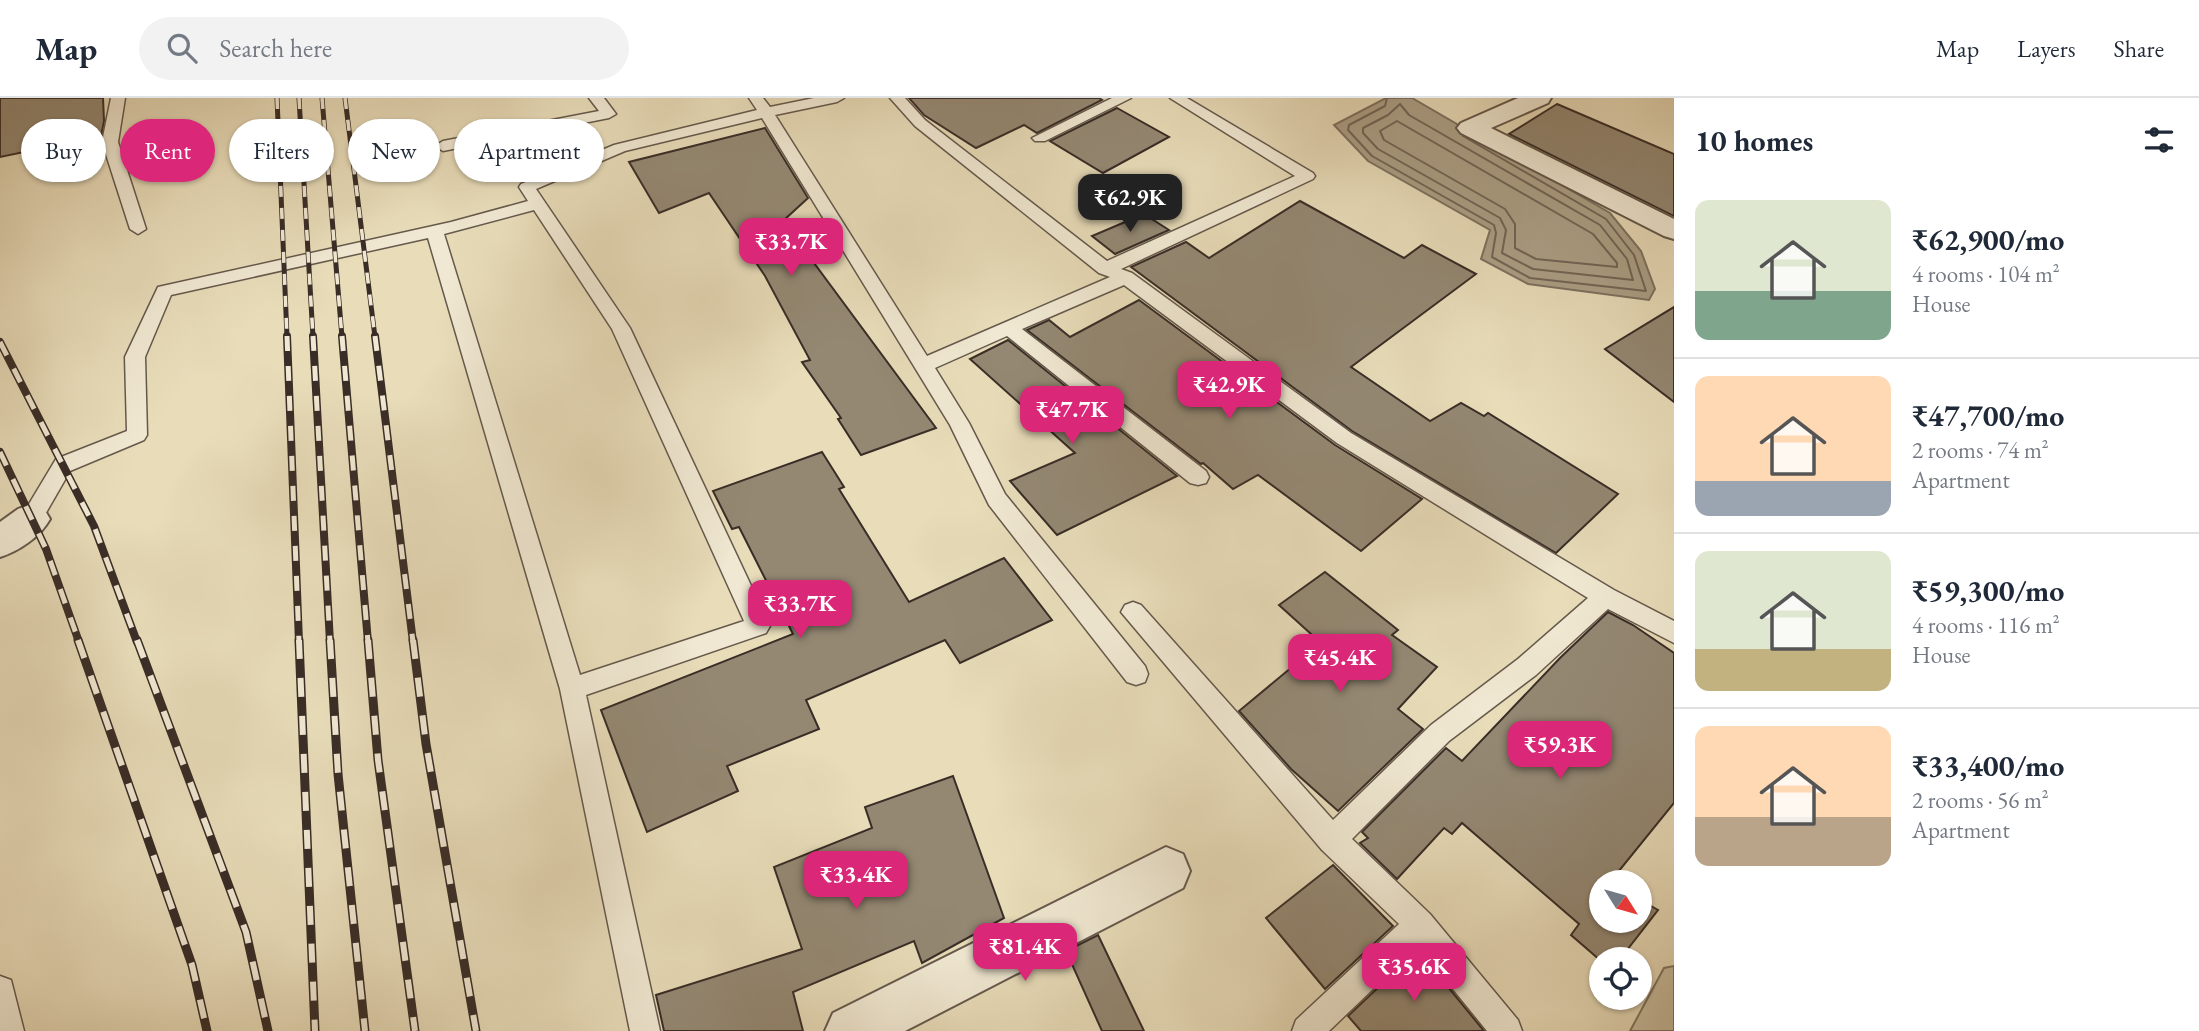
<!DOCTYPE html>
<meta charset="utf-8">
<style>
:root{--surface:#fff;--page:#f2f2f3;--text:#1f2937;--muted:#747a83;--line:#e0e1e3;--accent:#db2777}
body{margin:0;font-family:"EB Garamond",serif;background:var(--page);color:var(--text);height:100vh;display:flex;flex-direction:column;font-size:26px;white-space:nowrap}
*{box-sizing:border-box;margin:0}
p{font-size:23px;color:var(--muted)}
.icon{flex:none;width:38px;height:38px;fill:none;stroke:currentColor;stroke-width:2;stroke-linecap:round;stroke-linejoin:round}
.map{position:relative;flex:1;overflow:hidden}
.details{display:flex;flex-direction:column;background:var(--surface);width:525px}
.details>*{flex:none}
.guide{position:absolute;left:21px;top:21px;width:665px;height:63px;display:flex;gap:14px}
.needle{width:46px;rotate:127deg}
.fabs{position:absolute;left:1589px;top:772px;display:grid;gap:14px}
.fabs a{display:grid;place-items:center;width:63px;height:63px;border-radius:50%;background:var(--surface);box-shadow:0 2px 5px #0004;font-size:35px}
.price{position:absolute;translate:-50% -60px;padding:0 16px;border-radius:14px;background:var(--accent);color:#fff;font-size:23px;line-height:46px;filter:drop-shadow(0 2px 4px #0008)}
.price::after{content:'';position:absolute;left:50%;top:42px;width:21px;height:16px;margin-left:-10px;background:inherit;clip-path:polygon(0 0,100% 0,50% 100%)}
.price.active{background:#222;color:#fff}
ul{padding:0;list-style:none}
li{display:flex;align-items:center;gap:21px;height:175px;padding:0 21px}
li+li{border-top:2px solid var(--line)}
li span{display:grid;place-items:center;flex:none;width:196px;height:140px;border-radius:14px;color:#555}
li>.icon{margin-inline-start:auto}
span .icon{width:84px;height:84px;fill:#fffc;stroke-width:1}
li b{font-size:30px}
h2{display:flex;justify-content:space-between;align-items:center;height:84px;padding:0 21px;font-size:30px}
.pill{padding:0 24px;border-radius:32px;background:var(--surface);box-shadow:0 2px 5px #0004;font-size:24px;line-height:63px}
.pill.active{background:var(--accent);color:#fff}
header{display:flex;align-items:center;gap:42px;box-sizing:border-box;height:98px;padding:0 35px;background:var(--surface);border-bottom:2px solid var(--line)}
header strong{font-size:33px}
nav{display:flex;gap:38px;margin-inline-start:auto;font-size:24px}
.search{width:490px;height:63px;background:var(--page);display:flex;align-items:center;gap:18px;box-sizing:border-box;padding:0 24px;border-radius:38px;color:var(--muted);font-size:26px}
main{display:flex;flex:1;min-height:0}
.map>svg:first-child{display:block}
.green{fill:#cabea0;stroke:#827664;stroke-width:2}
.water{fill:#aca087;stroke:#7e7261;stroke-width:2}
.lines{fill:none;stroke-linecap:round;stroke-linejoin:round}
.shore{stroke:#726657;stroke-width:2}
.building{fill:#948873;stroke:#392d27;stroke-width:2}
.service-casing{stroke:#65594c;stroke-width:3}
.minor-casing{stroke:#65594c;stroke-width:4}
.service{fill:#f0e8d2;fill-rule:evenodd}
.minor{fill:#f0e8d2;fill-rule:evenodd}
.rail-far2-casing{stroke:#392d27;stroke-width:5}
.rail-far1-casing{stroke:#392d27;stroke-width:8}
.rail-casing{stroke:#392d27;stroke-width:9}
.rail-far2{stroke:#f0e8d2;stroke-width:3.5;stroke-dasharray:11;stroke-linecap:butt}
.rail-far1{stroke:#f0e8d2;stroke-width:5;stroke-dasharray:15;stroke-linecap:butt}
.rail{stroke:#f0e8d2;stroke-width:6;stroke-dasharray:19;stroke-linecap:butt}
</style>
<header>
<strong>Map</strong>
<div class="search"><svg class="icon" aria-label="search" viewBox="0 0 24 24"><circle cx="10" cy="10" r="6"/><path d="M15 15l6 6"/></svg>Search here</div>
<nav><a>Map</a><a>Layers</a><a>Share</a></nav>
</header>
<main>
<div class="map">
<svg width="1674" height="933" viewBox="0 0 1674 933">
<rect width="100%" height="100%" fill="#e8dcb9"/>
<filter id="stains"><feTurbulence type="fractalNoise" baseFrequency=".00286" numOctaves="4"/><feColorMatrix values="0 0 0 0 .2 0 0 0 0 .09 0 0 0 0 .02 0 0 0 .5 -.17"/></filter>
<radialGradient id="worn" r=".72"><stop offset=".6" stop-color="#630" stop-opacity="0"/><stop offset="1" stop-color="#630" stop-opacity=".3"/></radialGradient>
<polygon class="green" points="1674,868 1674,933 1630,933 1664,870"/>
<polygon class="water" points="1386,0 1412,0 1610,115 1641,153 1655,191 1649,202 1528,186 1481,161 1490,132 1368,63 1334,27"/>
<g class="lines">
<g class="shore">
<polyline points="1387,0 1385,8 1349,27 1348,32 1372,58 1494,127 1496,135 1492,159 1530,180 1646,193 1634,157 1606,121 1463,38"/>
<polygon points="1400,6 1409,17 1600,127 1627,161 1633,182 1533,171 1502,155 1506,132 1500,120 1378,51 1363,35 1363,30 1388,17"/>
<polygon points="1397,23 1593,136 1617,165 1617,169 1536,161 1515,150 1515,126 1505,111 1384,42 1380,33"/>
</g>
</g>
<g class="building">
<polygon points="0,0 103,0 104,23 101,38 0,59"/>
<polygon points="909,0 1099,0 1102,2 1037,35 1024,27 976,50 924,17"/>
<polygon points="1557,6 1674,56 1674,118 1509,36"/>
<polygon points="1117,10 1169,39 1103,75 1050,43"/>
<polygon points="765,30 808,100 783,123 936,330 861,357 838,321 841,320 802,264 810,262 765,178 709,95 659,115 629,64"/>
<polygon points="1300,103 1404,160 1422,147 1476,176 1351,269 1430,323 1461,305 1484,318 1488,315 1618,396 1556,455 1352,333 1131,169 1186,144 1209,160"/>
<polygon points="1144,116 1169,132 1115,156 1092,138"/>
<polygon points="1139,202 1335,347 1422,401 1361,453 1258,377 1233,391 1203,365 1201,366 1027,232 1049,222 1070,239"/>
<polygon points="1674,209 1674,304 1605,251"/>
<polygon points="1008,242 1177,378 1057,437 1010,383 1075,355 970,261"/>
<polygon points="822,354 844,389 839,391 909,504 1004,460 1052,522 960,565 945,542 806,602 819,631 727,668 738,693 647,734 601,612 793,536 739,429 732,431 713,393"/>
<polygon points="1325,474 1398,532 1392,537 1437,569 1398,611 1423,631 1338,713 1291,671 1239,613 1321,545 1279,507"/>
<polygon points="1608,514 1633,527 1674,555 1674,705 1610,784 1601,784 1601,822 1640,822 1640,802 1658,812 1620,861 1601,863 1571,837 1579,826 1462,725 1452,736 1444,730 1397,781 1360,745 1368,740 1362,734 1446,650 1462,663 1560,560"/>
<polygon points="953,678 1004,820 922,865 914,843 793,894 803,933 664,933 656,897 802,851 774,769 872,730 865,709"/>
<polygon points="1333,767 1393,828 1325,891 1266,820"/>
<polygon points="1098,837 1144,933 1102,933 1066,853"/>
<polygon points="1417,853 1426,862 1484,933 1361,933 1348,918"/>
</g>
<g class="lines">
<g class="service-casing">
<g id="service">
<polygon points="111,0 125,0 118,44 146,131 138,136 130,131 102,44"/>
<polygon points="589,0 604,0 616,16 609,20 443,53 435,48 443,43 599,13"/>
<path d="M749,0H763L770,9L814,0H844L837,4L775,17L927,258L1110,179L1099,175L915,28L890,0H905L925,22L1107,163L1295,78L1170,0H1187L1313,75L1315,78L1313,81L1121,171L1132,175L1351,335L1614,492L1674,523V545L1608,511L1536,577L1449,643L1352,741L1430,816L1518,922L1522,933H1487L1418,848L1329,933H1292L1296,922L1399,826L1322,752L1121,514L1125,507L1133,504L1141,507L1333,722L1431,627L1518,561L1588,500L1337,345L1124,187L1022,231L1206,373L1209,379L1206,385L1198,387L1190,385L1007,238L935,270L969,325L1005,396L1145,568L1148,576L1145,584L1136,587L1127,584L989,407L950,327L762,20L625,53L536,91L630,230L770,528L766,535L586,597L660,933H630L560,591L428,140L171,197L145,259L147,337L144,342L70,373L39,427L31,430L23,427L20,421L56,361L127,333L125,259L158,189L451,124L528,103L519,89L521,86L614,47L757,12ZM534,112L612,231L744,523L580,577L444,136Z"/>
<polygon points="1112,0 1131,0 1045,43 1035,43 1032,40"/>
<polygon points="0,878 11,882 24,933 0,933"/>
</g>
</g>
<g class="minor-casing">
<g id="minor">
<polygon points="1518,0 1551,0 1548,5 1491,30 1674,121 1674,141 1664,138 1461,35 1457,30 1461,25"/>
<path d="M31,406L44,411L50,421C40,439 19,453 0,459V424L18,411Z"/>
<polygon points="1166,749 1183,756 1190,773 1183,790 905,933 825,933 833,915"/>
</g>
</g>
<use href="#service" class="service"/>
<use href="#minor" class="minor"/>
<g class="rail-far2-casing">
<g id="rail-far2">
<polyline points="277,0 287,239"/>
<polyline points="299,0 313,239"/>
<polyline points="322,0 342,239"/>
<polyline points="345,0 375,239"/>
</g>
</g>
<g class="rail-far1-casing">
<g id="rail-far1">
<polyline points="287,238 299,544"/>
<polyline points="313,238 330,544"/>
<polyline points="342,238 368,544"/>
<polyline points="375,238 413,544"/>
<polyline points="0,244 94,428 137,544"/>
<polyline points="0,354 46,451 79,544"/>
</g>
</g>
<g class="rail-casing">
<g id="rail">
<polyline points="78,542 192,867 207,933"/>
<polyline points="137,542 246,834 268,933"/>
<polyline points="299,542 315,933"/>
<polyline points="330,542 338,676 365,933"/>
<polyline points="368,542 378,662 415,933"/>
<polyline points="413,542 426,646 476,933"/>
</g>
</g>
<use href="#rail-far2" class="rail-far2"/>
<use href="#rail-far1" class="rail-far1"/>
<use href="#rail" class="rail"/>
</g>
<rect width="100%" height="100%" filter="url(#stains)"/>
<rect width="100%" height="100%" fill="url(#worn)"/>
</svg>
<div class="fabs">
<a><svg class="needle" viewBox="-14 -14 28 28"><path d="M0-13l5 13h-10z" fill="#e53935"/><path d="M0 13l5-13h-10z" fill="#747a83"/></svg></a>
<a><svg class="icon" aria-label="locate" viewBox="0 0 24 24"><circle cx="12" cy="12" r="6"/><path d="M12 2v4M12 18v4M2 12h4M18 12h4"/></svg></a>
</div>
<b class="price active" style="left:1130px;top:136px">₹62.9K</b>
<b class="price" style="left:791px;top:180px">₹33.7K</b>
<b class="price" style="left:1229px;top:323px">₹42.9K</b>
<b class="price" style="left:1072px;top:348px">₹47.7K</b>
<b class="price" style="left:800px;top:542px">₹33.7K</b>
<b class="price" style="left:1340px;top:596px">₹45.4K</b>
<b class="price" style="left:1560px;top:683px">₹59.3K</b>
<b class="price" style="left:856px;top:813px">₹33.4K</b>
<b class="price" style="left:1025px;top:885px">₹81.4K</b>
<b class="price" style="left:1414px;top:905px">₹35.6K</b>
<div class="guide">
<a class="pill">Buy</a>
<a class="pill active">Rent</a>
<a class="pill">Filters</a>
<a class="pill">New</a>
<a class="pill">Apartment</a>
</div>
</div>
<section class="details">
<h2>10 homes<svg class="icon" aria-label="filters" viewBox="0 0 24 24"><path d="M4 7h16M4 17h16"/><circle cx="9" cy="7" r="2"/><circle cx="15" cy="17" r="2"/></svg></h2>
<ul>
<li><span style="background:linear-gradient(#dfe7d0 65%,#7fa58c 0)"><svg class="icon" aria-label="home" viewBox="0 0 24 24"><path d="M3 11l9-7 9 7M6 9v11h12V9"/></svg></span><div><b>₹62,900/mo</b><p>4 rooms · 104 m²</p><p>House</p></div></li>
<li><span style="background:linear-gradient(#ffd9b3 75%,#9aa5b1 0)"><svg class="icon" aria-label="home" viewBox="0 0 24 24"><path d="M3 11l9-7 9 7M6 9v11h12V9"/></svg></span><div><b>₹47,700/mo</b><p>2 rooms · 74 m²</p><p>Apartment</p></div></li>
<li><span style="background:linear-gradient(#dfe7d0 70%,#c2b280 0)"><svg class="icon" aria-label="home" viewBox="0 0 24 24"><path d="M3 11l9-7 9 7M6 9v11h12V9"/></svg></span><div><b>₹59,300/mo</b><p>4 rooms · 116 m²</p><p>House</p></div></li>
<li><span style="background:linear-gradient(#ffd9b3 65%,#b9a48a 0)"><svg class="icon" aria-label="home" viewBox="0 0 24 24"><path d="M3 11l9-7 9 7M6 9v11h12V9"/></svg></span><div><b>₹33,400/mo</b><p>2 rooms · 56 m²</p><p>Apartment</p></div></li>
</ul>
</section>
</main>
